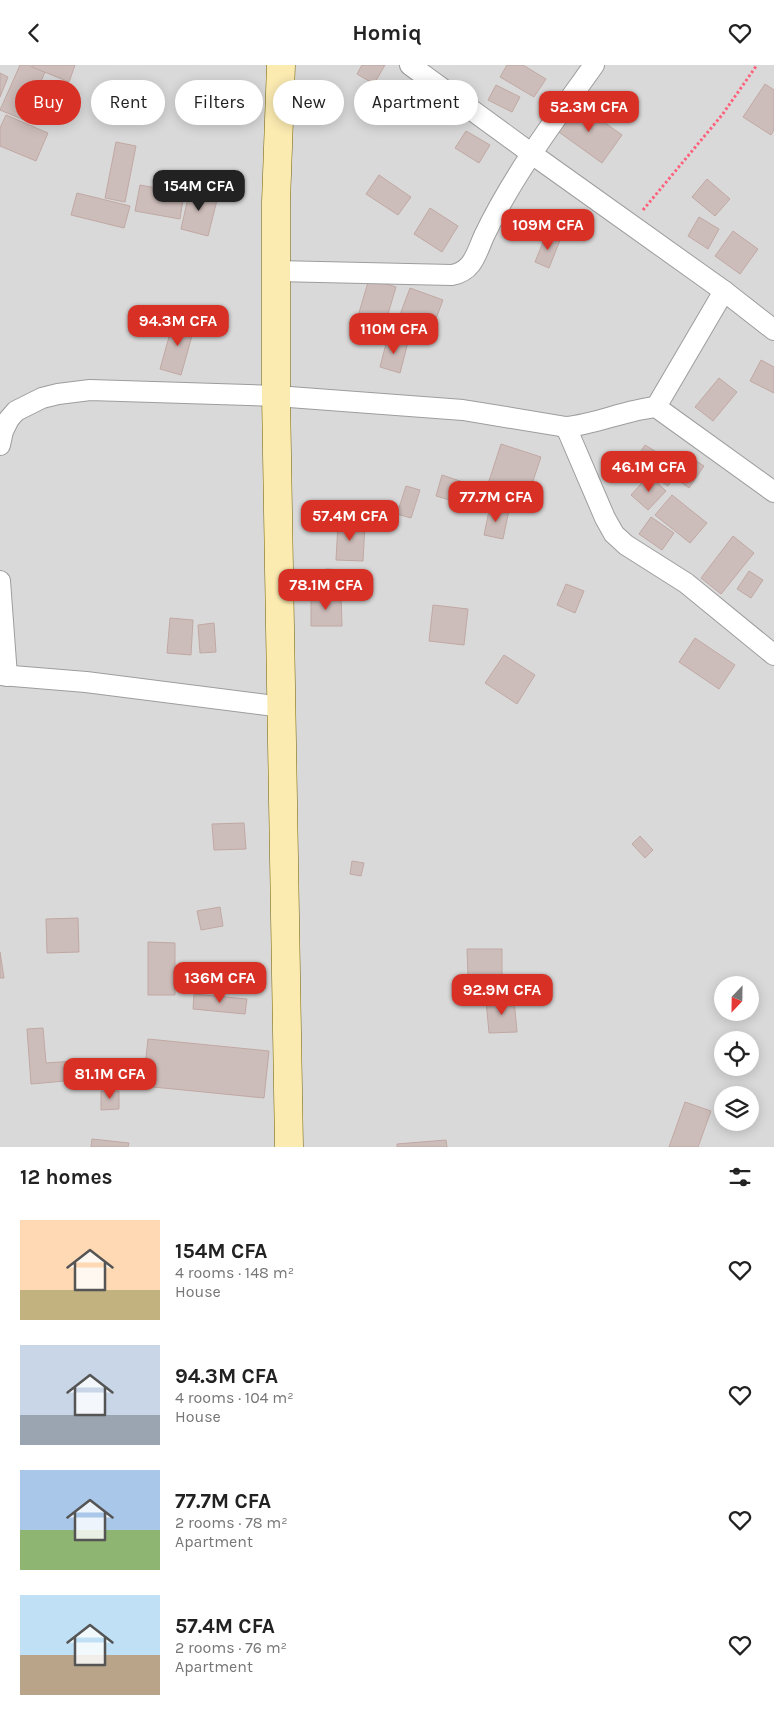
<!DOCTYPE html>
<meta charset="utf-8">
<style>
:root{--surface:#fff;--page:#f6f6f6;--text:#222;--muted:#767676;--accent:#d93025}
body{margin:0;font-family:Karla,sans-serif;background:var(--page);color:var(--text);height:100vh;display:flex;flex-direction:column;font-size:19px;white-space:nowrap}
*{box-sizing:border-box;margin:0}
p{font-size:16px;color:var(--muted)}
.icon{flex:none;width:28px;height:28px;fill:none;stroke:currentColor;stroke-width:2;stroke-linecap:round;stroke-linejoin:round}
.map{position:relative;height:1082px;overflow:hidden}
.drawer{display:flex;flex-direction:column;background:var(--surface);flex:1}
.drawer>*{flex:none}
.guide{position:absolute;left:15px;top:15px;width:500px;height:45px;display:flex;gap:10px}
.needle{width:32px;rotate:202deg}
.fabs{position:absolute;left:714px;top:911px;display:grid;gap:10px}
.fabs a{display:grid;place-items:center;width:45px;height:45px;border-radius:50%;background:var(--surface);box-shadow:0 2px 12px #0003;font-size:25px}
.price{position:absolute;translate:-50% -42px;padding:0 11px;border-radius:10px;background:var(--accent);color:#fff;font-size:16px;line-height:32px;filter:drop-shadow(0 1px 2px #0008)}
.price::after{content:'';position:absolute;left:50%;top:30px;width:15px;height:11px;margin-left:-8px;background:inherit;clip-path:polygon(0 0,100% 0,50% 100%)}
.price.active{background:#222;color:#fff}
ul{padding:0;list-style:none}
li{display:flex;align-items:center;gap:15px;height:125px;padding:0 20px}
li span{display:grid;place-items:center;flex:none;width:140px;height:100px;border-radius:0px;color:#555}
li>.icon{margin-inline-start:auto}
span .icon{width:60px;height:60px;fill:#fffc;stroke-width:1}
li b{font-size:21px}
h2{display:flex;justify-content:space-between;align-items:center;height:60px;padding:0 20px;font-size:21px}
.pill{padding:0 18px;border-radius:22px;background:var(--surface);box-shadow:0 2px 12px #0003;font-size:18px;line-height:45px}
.pill.active{background:var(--accent);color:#fff}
header{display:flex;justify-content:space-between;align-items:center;height:65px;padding:0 20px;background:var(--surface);font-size:22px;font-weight:700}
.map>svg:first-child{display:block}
.residential{fill:#dad9d9;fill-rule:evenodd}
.building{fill:#cdbdba;stroke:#c0a8a3}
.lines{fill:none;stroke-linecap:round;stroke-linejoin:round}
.street-casing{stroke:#9d9d9d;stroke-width:22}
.secondary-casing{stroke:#746201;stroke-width:29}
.path{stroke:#fe617b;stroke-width:3;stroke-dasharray:2.5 2.5;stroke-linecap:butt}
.street{stroke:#fff;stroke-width:20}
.secondary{stroke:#fbebb1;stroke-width:28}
</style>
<header><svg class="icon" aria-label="back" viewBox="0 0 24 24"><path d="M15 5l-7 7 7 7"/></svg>Homiq<svg class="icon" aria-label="heart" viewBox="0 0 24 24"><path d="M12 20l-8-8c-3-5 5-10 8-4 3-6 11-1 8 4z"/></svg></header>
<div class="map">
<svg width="774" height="1082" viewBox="0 0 774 1082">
<rect width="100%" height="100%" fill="#eee6e1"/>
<path class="residential" d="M0,0H774V1082H0ZM722,920H750V948H722ZM722,975H750V1002H722ZM722,1030H750V1058H722Z"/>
<g class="building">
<polygon points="20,0 28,0 45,7 24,55 0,45"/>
<polygon points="32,0 75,0 69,17 32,2"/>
<polygon points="362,0 385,0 374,19 357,9"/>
<polygon points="507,0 523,0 546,14 534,32 500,12"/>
<polygon points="0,8 8,12 0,32"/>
<polygon points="765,19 774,25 774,65 771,70 743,52"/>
<polygon points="496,20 520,32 512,47 488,35"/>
<polygon points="576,37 622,70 602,98 556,65"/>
<polygon points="6,50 48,68 36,96 0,81 0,63"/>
<polygon points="466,66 490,80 479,98 455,83"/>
<polygon points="116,77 136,81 125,137 105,133"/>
<polygon points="379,110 411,132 398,150 366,129"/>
<polygon points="707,114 730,134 715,151 692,132"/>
<polygon points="140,120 184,128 180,154 135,146"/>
<polygon points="190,124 218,131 208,171 181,164"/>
<polygon points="77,128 130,141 124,163 71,150"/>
<polygon points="430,143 458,161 442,187 414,169"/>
<polygon points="699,152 719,164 708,184 688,171"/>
<polygon points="733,166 758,184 740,209 715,191"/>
<polygon points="546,170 560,175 549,203 535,197"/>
<polygon points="369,214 396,222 382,269 355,261"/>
<polygon points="410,223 443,235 428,275 395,263"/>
<polygon points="174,254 195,260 181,310 160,304"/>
<polygon points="388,271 408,277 400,308 380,302"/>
<polygon points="761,295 774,302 774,328 750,316"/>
<polygon points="719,313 737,327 713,356 695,342"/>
<polygon points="501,379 541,392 529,428 489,416"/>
<polygon points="645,380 681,402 668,421 633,398"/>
<polygon points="693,394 704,401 689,423 678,415"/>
<polygon points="442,410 466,418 460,438 436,431"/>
<polygon points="649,410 666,426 648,445 631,430"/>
<polygon points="406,421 420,425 411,453 397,449"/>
<polygon points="672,430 707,458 690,478 655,450"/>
<polygon points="490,441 509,445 503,474 484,470"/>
<polygon points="651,452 674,468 662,485 639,469"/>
<polygon points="338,458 365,459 363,496 336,495"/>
<polygon points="733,471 754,488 721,529 701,513"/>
<polygon points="326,504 360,506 358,529 324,526"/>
<polygon points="749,506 763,515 751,533 737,524"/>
<polygon points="566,519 584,526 575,548 557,540"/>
<polygon points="311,530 341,530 342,561 311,561"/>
<polygon points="433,540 468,544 464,580 429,576"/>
<polygon points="170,553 193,555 191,590 167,588"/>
<polygon points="214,558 216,587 200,588 198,560"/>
<polygon points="695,573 735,600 719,624 679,597"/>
<polygon points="504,590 535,610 517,639 485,618"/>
<polygon points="244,758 246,784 214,785 212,759"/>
<polygon points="640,771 653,785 645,793 632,779"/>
<polygon points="352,796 364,798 361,811 350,809"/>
<polygon points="220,842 223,861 201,865 197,846"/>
<polygon points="78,853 79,887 47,888 46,854"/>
<polygon points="148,877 175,878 175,930 148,930"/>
<polygon points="467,884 502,884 502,911 468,911"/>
<polygon points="0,887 4,913 0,913"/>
<polygon points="194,929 247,934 245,949 193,944"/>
<polygon points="514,934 517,967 489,968 486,936"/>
<polygon points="43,963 46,998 74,996 76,1015 31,1019 27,964"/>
<polygon points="148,974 269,986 264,1033 143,1021"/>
<polygon points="101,1026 119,1026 119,1044 101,1045"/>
<polygon points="685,1037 711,1046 698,1082 669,1082"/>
<polygon points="92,1074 129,1078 128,1082 91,1082"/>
<polygon points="446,1075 447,1082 397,1082 397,1079"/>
</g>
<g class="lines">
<g class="street-casing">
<g id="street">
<polyline points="410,0 532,89 724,226 774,265"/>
<path d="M276,206L452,210C473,206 476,189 484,171C513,110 555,55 594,0"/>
<polyline points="656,342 724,226"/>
<polyline points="566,362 605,453 614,469 626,480 686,518 774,590"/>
<path d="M0,380L3,366L9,354L16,346L42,333L58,329L90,325L276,331L463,345L566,362C597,359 625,345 656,342L774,427"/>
<polyline points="0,516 7,611"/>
<polyline points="0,610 86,617 283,642"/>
</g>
</g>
<g class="secondary-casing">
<polyline id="secondary" points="281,0 276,137 276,331 289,1082"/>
</g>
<polyline class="path" points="643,145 722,50 757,0"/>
<use href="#street" class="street"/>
<use href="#secondary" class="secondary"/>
</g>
</svg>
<div class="fabs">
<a><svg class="needle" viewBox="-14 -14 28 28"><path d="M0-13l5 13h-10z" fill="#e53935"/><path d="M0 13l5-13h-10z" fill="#767676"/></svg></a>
<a><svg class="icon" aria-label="locate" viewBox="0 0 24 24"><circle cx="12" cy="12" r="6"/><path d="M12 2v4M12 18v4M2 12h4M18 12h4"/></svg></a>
<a><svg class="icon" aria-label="layers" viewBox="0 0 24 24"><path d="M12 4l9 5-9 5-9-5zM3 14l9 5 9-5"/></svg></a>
</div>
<b class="price" style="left:589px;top:68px">52.3M CFA</b>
<b class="price active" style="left:199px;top:147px">154M CFA</b>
<b class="price" style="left:548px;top:186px">109M CFA</b>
<b class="price" style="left:178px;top:282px">94.3M CFA</b>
<b class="price" style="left:394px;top:290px">110M CFA</b>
<b class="price" style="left:649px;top:428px">46.1M CFA</b>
<b class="price" style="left:496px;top:458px">77.7M CFA</b>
<b class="price" style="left:350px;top:477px">57.4M CFA</b>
<b class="price" style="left:326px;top:546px">78.1M CFA</b>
<b class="price" style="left:220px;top:939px">136M CFA</b>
<b class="price" style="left:502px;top:951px">92.9M CFA</b>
<b class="price" style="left:110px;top:1035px">81.1M CFA</b>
<div class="guide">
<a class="pill active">Buy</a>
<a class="pill">Rent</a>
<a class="pill">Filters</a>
<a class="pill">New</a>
<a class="pill">Apartment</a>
</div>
</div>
<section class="drawer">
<h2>12 homes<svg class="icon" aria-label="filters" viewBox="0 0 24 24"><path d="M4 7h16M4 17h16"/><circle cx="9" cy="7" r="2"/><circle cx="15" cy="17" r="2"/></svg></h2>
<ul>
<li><span style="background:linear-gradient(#ffd9b3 70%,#c2b280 0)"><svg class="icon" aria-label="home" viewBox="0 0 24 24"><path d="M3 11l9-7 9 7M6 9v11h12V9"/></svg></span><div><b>154M CFA</b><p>4 rooms · 148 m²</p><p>House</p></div><svg class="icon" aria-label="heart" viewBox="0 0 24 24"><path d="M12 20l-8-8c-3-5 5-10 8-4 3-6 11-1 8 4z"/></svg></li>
<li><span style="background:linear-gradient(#c9d6e8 70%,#9aa5b1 0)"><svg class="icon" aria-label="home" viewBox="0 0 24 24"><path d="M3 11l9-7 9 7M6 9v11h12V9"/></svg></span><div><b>94.3M CFA</b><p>4 rooms · 104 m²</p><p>House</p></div><svg class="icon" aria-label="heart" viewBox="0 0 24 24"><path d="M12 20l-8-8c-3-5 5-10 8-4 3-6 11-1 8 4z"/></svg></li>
<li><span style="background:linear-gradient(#a9c7e8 60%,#8fb573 0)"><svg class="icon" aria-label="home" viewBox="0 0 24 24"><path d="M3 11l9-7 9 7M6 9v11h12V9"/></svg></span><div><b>77.7M CFA</b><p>2 rooms · 78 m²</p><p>Apartment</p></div><svg class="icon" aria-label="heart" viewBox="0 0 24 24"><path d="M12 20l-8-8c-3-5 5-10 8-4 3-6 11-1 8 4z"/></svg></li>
<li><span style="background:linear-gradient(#bfe0f5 60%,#b9a48a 0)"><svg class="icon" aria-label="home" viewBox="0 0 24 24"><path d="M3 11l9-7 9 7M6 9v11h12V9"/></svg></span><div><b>57.4M CFA</b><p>2 rooms · 76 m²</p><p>Apartment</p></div><svg class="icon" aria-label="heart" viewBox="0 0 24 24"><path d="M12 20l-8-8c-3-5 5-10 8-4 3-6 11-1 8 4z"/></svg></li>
</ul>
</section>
